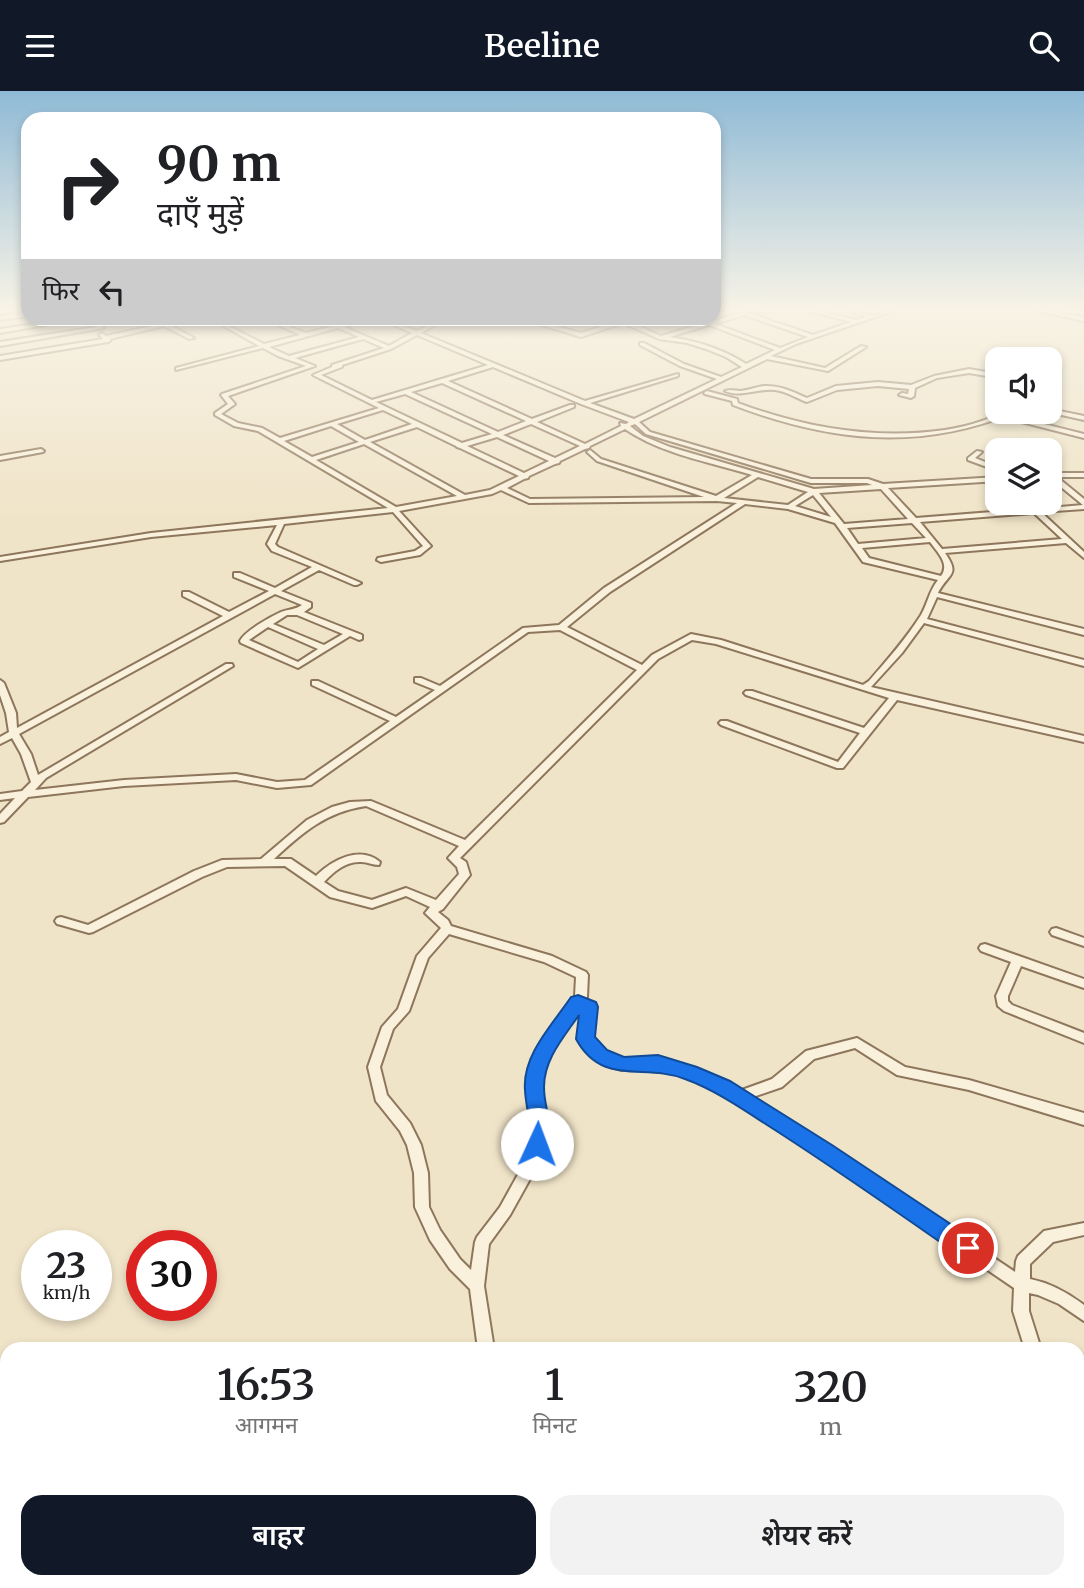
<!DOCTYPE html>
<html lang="hi">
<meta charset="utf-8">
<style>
body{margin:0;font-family:Merriweather,"Noto Sans Devanagari",serif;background:#f2f2f2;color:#202124;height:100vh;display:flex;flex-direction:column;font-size:26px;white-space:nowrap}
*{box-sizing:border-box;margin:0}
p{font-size:23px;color:#757577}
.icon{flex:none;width:38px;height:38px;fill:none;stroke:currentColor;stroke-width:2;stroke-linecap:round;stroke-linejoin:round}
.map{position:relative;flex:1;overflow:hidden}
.sheet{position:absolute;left:0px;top:1251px;width:1085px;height:247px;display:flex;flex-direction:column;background:#fff;border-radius:21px 21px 0 0;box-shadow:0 4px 10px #0003}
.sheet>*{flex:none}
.top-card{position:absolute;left:21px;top:21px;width:700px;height:214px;border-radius:21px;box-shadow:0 4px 10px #0003;background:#fff;color:#202124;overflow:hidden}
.tools{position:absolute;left:985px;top:256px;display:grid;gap:14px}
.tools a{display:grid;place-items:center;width:77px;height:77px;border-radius:14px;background:#fff;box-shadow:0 4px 10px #0003;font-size:35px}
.speed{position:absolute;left:21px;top:1139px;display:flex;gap:14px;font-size:35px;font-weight:700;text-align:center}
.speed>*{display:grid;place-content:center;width:91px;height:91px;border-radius:50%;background:#fff;box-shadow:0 4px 10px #0003;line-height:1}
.speed small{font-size:18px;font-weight:400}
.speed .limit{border:10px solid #d22;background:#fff;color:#111}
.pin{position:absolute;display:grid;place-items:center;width:60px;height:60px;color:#fff;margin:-30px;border:4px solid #fff;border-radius:50%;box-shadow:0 2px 7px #0007}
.me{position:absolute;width:77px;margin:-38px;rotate:2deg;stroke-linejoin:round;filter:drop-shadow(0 0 5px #0008)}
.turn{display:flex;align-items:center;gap:24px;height:147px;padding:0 21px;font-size:32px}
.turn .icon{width:91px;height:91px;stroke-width:2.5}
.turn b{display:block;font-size:49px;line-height:60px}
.then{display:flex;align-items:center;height:66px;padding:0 21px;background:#0003;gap:14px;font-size:26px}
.eta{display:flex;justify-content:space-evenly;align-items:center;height:119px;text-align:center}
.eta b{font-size:42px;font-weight:600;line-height:49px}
.button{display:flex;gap:14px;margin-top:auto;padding:14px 21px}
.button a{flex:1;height:80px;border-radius:21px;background:#111827;color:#fff;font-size:28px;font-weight:600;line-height:80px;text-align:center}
.button a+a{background:#f2f2f2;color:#202124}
header{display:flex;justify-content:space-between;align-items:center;height:91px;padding:0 21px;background:#111827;color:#fff;font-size:32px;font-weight:600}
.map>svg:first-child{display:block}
</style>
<header><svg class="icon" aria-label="menu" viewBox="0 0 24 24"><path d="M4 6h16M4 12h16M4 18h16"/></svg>Beeline<svg class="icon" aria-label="search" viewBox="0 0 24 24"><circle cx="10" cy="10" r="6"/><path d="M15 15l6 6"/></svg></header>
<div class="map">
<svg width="1084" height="1497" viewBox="0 0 1084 1497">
<rect width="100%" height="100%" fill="#f0e4c8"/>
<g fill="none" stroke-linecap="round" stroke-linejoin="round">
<defs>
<g id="minor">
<path d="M740,219L813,244L851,231L809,220V219H815L856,229L866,226L848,219C856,219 864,225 872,224C880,224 887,218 896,219L796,253L771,265L825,277L861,255L866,256L828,280L767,268L639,331L650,341L811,388H868L883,393L998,386V390L888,397L916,427L1029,418L1023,411H1030L1037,418L1083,414L1050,387V382H1084V386H1057L1084,408V418L1041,421L1084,461V467L1066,452L945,462C961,485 948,482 938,502L1084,538V544L937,506L927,528L1084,569V575L924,532L902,562L871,596L1084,645V651L897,609L843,677H837L721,634L719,632L721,630H727L838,671L860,642L746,604L744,602L746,600H752L864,637L889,607L716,553L692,549L658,568L460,767L466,771L470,784L443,818L438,821L448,829L451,835L552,865L586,881L588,884L587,906L585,909L593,913L595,916L592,947C609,965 615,969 640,968C647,968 655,966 662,968C689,975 716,985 739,1000L772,988L806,960L857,947L905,976L969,989L1084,1022V1034L969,999L897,984L855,957L814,968L782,996L750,1007L829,1056L1015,1181L1016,1170L1018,1165L1044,1140L1084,1132V1144L1053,1151L1030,1173V1188C1050,1192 1068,1202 1084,1214V1230L1059,1213L1038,1204L1029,1202V1220L1041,1258H1025L1013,1220L1014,1197L819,1064L718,1000L687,985L658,977L622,979L611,976L596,968L580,948L583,918L580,917L544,971L540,997L549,1037L540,1070L510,1124L489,1153L484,1195L494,1258H478L470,1198L450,1178L430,1149L415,1116L414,1082L407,1054L400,1040L376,1010L368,976L382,936L398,918L417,865L441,837L425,822L430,816L406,805L372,817L330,806L285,775L227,776L202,786L93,841L89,842L61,834L57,833L55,830L57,827L61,826L88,834L194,780L222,769L261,768L307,729L332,716L350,711L371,710L465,749L637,579L560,539L528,541L311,694L277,697L236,689L124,695L28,706L4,731L0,732V723L15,707L0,709V703L22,700L31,691L21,663L12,647L0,653V646L9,641L6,622L0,604V589L4,592L16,622L17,637L223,525L183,505V501H189L229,521L269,500L234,486V482H240L275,497L312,476L272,460L267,453L277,434L151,446L0,470V466L151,442L388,417L258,340L234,335L215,324V322L228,313L221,304L222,303L306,275L278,265L263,257L176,279V277L259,255L211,228H216L223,231L246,228V229L227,234L264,253L300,244L265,228H270L306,242L333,235L319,228C327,228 333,234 341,233C350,233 359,228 369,228V229L344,236L389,255L412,242L380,228H385L417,240L441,228H446L421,242L585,310L678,283V285L590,312L634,328L717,288L680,275L640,254V252H644L684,273L721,286L742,276L726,266L706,258L687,252L659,248L623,232L581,246L525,229V228H531L581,242L603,235L585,229V228C593,228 600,233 608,233C616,233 623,228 631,228L628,230L661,245L704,232L695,228L710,231L739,222L737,221ZM744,224L808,246L780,257L715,233ZM709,234L775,259L746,273C723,258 697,250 670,246ZM338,237L359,246L289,265L269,256ZM417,244L488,274L372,309L321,284L342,276V274L391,258ZM363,248L384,257L332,274V276L313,284L379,317L280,347L262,337L238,332L221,323L235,313L228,305L315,275L295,267ZM493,276L581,313L629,331L626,333L620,332L621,335L585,353L537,331L574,316V314H570L532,328L448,290ZM442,292L526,330L498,341L411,301ZM405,303L492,343L462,352L376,311ZM383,319L412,333L365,349L337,333ZM531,333L580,355L555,367L503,344ZM635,333L646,343L811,392H867L872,394L814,398L670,356L643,345L630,335ZM331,335L359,351L312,366L284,350ZM417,336L456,355L457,356L460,357L519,385L490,399L465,404L370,351ZM625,338C662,363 709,371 752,384L716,405L601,368L590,359L587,361L597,370L704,406L530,408L507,397L524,388L528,387L529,385L555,373L559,372L560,370L585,358L589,357L590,355ZM497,346L549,370L524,382L467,355ZM364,353L457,405L396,416L316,369ZM758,386L808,401L788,414L724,407ZM881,398L908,428L844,433L819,402ZM501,399L529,412L717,410L737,412L604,497L559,534L523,537L440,595L421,587H415V591L435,599L396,626L318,590H312V594L390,630L305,689L277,691L236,683L124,689L35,699L46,687L233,575L232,573H226L38,684L31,663L19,643L275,503L302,514C295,519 289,518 281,521C270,526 245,540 240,550L241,552L298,577L350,545L359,549L362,548V544L304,521L311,516V512L281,500L319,479L354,494H357L361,492L278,456L275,453L284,433L393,421L423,455L415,460L378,467L377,469L381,471L420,464L431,455L399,420L492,403ZM813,404L831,426L795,415ZM745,413L788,418L835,432L863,471L938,489C929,500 928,512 921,524C906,548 887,569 869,590L863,594L721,549L691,543L652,564L642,574L567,536L610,501ZM1034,422L1062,448L942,458L920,431ZM912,432L926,447L858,453L847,437ZM930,451C938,462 950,473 941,485L869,467L862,457ZM287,524H297L343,543L324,554L273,533ZM268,536L318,558L298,571L249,549ZM366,715L459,755L448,767L457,776L459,783L436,809L406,797L372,809L338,800L324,791C333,781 346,770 361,771C368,771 372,774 379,774L380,771C360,754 332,769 316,785L291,768H274C303,741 326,721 366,715ZM449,843L544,871L576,886L575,905L532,970L528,997L535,1037L526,1069L500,1116L477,1146L475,1151L471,1179L460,1168L440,1139L429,1116L428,1082L421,1054L410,1032L387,1004L380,976L393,938L409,920L428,867Z"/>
<path d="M755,219H778C773,222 760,222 755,219Z"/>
<path d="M1033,219H1042L1084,226V230Z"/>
<path d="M28,221V225L0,229V225Z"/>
<path d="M69,228H79L0,242V238Z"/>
<path d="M87,228H92L104,237L0,255V251L96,236Z"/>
<path d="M152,228H157L166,232L192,228V229L170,234L194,247L189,248L164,235L110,248L111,249L108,251L0,269V265L103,248L99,244L102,242L106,245L160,233Z"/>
<path d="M969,278L998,283V287L969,282L937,287L915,297L914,305L911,307L899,304L902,302L908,303L909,298L878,295L837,299L807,311C796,307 786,300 775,299C758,297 742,307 725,300C730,298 735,300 741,300C749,299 756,296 764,295C780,294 793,301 807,307L836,295L878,291L911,294L934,285Z"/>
<path d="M707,300L737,308L738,312C805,337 874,349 945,339C958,337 971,334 982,330C991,327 999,322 1008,320C1013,319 1019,320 1024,320L1016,326L1084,343V347L1009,328V326L1013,322C917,361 828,350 733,314L732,310L705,303L704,302Z"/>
<path d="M1050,318L1084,325V329L1048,321Z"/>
<path d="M41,358L44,360L43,361L0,369V365Z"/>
<path d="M977,360L982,361L975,367L998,376V380L968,369V367Z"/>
<path d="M1056,837L1084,847V855L1052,844L1050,841L1052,838Z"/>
<path d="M985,853L1084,888V897L1021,875L1008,905V910L1012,914L1084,942V952L1004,920L998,915L996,905L1011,871L981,860L979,857L981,854Z"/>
<path d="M1078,1318L1084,1320V1340L1078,1338Z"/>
<path d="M397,1491H415L413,1497H395Z"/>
</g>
<path id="major" d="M0,1483L7,1486V1491H15L17,1497H0Z"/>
</defs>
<use href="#minor" stroke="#8d765c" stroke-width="4"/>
<use href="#major" stroke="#5b4430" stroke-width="4"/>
<use href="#minor" fill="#faf1dc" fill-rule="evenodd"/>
<use href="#major" fill="#f3d9a0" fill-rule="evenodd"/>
</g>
<linearGradient id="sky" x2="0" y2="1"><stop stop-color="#8fbad6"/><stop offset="0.51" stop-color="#f8f3e6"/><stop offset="1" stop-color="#f8f3e6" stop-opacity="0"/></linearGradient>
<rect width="1084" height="428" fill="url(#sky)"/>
<path fill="#1a73e8" stroke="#114b97" stroke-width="2" d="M578,904L596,911L598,916L595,946L607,959L624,966L658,964L697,976L730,990L832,1054L976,1150L979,1157L976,1165L968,1168L960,1165C900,1123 840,1081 778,1041C748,1022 718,1000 685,988C644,972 602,996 576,948L579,924C564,946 544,968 544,996C544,1020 556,1036 545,1059L537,1062L530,1059L527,1053C533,1031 526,1020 525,999C522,964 553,933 571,906Z"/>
</svg>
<div class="tools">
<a><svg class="icon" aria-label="sound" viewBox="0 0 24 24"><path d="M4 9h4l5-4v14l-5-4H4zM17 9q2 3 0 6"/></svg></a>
<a><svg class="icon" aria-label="layers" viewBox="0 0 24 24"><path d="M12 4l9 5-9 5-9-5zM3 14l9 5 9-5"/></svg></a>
</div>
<div class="speed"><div>23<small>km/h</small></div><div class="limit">30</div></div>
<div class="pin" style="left:968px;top:1157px;background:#d93025"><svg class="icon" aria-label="arrive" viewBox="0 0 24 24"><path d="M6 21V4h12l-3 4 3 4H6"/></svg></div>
<svg class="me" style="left:537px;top:1053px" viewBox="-20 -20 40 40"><circle r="19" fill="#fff"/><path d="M0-13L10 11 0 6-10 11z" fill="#1a73e8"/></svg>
<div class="top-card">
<div class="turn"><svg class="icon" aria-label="right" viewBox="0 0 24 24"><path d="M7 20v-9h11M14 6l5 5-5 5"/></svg><div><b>90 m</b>दाएँ मुड़ें</div></div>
<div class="then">फिर<svg class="icon" aria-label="left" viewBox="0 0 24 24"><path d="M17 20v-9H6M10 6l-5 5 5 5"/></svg></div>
</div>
<section class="sheet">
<div class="eta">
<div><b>16:53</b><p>आगमन</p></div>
<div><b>1</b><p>मिनट</p></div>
<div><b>320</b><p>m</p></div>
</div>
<div class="button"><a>बाहर</a><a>शेयर करें</a></div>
</section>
</div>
